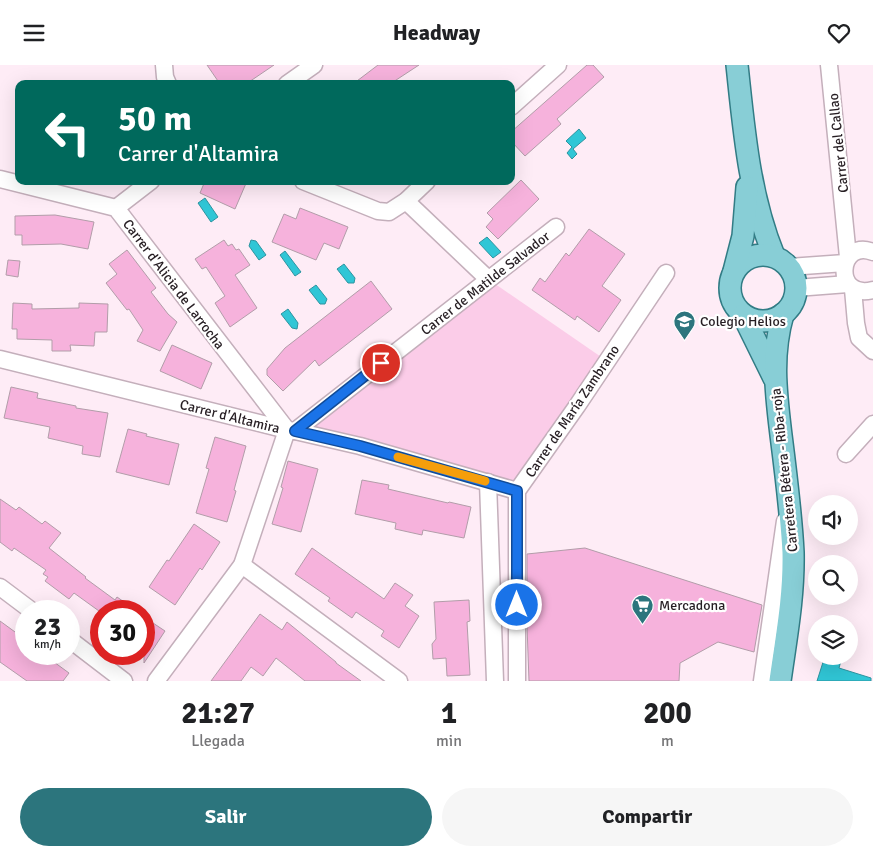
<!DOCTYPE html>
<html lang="es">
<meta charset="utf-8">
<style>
body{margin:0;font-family:Signika,sans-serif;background:#f6f6f6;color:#202124;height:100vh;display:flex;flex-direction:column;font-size:19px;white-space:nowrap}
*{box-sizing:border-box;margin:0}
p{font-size:16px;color:#757577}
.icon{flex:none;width:28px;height:28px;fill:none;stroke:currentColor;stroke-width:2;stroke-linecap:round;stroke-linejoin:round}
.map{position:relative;height:616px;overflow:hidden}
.details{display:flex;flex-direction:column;background:#fff;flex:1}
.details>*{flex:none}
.hud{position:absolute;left:15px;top:15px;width:500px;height:105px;border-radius:10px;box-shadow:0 5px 20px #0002;background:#00695c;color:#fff;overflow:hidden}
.controls{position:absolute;left:808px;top:430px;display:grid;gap:10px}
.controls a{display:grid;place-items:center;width:50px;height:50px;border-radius:50%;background:#fff;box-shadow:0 5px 20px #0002;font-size:25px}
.speed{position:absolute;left:15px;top:535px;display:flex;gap:10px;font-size:25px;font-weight:700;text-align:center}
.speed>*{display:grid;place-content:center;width:65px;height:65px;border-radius:50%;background:#fff;box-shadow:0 5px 20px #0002;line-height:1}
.speed small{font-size:12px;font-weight:400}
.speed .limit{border:8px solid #d22;background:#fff;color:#111}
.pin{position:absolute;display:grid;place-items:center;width:42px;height:42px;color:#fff;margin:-21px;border:2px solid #fff;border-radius:50%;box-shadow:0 1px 5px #0007}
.me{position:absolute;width:55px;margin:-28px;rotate:0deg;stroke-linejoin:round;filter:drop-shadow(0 0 4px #0008)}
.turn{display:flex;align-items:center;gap:18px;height:105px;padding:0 20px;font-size:22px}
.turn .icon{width:65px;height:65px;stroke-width:2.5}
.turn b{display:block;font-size:35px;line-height:42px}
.eta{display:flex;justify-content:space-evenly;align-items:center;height:85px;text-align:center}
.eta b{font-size:30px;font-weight:700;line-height:35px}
.button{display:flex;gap:10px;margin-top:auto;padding:10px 20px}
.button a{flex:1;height:58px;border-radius:30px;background:#2c757d;color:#fff;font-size:20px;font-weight:700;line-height:58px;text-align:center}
.button a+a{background:#f6f6f6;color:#202124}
header{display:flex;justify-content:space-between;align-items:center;height:65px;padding:0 20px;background:#fff;font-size:22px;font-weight:700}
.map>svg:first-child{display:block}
</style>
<header><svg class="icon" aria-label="menu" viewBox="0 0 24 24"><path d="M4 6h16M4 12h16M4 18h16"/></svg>Headway<svg class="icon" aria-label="heart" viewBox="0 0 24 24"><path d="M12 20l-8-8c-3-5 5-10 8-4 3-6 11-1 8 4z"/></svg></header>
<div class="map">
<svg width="873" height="616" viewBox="0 0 873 616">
<rect width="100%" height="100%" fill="#feecf6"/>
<path fill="#fbcce8" d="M488,214L607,296L517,426L295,366Z"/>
<g fill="#30c6d6" stroke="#2d94a0">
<path d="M579,64L586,73L573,84L577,89L572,94L567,88L572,82L566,76Z"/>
<path d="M205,133L218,152L211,157L198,138Z"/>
<path d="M487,172L501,187L493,193L479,178Z"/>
<path d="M251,175L256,176L266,190L259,195L249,181Z"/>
<path d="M285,186L301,207L295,211L280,190Z"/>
<path d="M344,199L355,213L354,218H348L337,204Z"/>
<path d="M316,220L327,234L325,239H320L309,225Z"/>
<path d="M288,244L298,258L297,264L292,263L281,249Z"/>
<path d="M825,591L842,592L839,603L871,613V616H817Z"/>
</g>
<g fill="#f6b2dc" stroke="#b29da9">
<path d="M207,0H274L246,19H220Z"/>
<path d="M378,0H419L390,19H353Z"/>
<path d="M587,0H593L604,12L557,54L561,59L525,91L511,76V67Z"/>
<path d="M521,115L539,134L498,174L486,162L493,154L487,148Z"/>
<path d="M205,116H247L235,144L200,128Z"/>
<path d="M300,143L348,162L339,184L324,178L316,195L272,177L284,149L296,154Z"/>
<path d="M55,150L94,157L88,184L61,179L22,180V170H15V151Z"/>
<path d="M589,164L625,189L602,221L621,235L599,267L577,251L575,255L532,225L540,213L545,217L566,188L569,191Z"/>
<path d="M224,175L228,181L232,179L236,185L239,184L250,200L235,210L257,243L230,262L215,238L225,231L206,202L202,204L195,194Z"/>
<path d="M127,185L156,223L151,227L168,249L177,257L160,286L137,276L143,265L129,244L127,245L106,218L117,209L109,199Z"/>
<path d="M8,195L20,196L18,212L6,210Z"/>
<path d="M371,216L392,244L319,301L315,295L283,326L267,310V304L285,283Z"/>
<path d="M13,238L32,239V244L79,243V238L108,239L107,267H95L94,281L70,280L71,286H52V275L17,274V264H12Z"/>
<path d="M172,280L212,298L201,324L160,306Z"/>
<path d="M11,322L38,328L37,333L76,341V343L108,348L100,392L82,389L83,381L48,373L50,362L4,353Z"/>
<path d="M128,364L147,369L146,371L179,379L169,420L116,407Z"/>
<path d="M215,372L246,381L234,425L236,426L227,457L196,448L209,404L206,403Z"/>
<path d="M288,396L318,404L301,467L272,459L283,423L281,422Z"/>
<path d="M362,415L389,420L388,424L448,438L449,437L471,442L464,473L423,465L422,470L395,464L396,458L355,449Z"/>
<path d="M0,434L16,445L19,442L42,459L45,456L61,468L49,483L86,512L85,513L115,535L117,532L137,546H99L74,528L69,534L45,516L48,512L43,509L46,505L14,483L12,486L0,477Z"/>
<path d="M194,459L220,477L202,505L200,503L175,540L149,522L167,495L169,496Z"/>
<path d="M312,483L384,534L395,518L413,530L405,541L419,551L399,583L381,571L384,566L356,547L352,553L328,536L330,533L295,509Z"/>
<path d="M585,483L762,540L754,587L718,577L680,598L679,616H529L527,561V489Z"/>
<path d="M469,535L470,556L467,557L470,610L447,611L446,593L433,594L432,579L436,574L434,537Z"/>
<path d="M260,549L282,565L287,557L336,597V598L361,616H305L276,593L263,611L251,602L241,616H211Z"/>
<path d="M144,552L165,566L144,598Z"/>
<path d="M0,556L26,575V589H43L69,608L63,616H27L0,597Z"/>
</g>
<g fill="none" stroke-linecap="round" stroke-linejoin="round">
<defs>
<g id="minor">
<path d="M164,0L165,12L168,19"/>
<path d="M829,0L848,192"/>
<path d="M287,19L314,0"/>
<path d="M511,42L558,0"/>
<path d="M0,114L116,143L287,365"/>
<path d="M303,116L378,146L389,147L406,136L427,116"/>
<path d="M406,136L488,214"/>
<path d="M116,143L151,116"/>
<path d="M873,187C838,173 832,235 873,225"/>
<path d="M789,202L845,198"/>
<path d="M796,223L848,219"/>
<path d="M853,224L856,258L859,273L873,286"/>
<path d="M0,294L287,365L295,366L360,381L517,426"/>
<path d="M295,366L556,162"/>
<path d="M846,389L873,359"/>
<path d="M488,417L495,616"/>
<path d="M242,500L399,616"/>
<path d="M0,522L32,546"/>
<path d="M69,574L124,616"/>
<path d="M156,616L242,500L287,365"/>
<path d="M517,616V426L577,341L666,208"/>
<path d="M762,616L785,456"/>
</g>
<g id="major">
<path d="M737,0C744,65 749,130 774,191"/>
<circle cx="763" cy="223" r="33"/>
<path d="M734,206L743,171L747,122"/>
<path d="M743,250L774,313"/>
<path d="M780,616C786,573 794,531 793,487C791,448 786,409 781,370C776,328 771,291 783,249"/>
</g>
</defs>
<use href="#minor" stroke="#c4afbb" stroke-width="19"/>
<use href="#major" stroke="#327c85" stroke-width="24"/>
<use href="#minor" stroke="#fff" stroke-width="16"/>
<use href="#major" stroke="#88ced6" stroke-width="21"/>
</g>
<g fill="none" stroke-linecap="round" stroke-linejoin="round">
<defs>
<path id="route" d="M381,298L295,366L360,381L517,426V540"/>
</defs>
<use href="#route" stroke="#114b97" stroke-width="12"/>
<use href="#route" stroke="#1a73e8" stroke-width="9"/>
<path stroke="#f59e0b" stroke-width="9" d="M398,392L485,416"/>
</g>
<defs>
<symbol id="school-pin" viewBox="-11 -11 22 30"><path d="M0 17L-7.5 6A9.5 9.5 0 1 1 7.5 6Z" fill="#2c757d" stroke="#fff"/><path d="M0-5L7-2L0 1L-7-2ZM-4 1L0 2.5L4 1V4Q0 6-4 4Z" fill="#fff"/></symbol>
<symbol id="supermarket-pin" viewBox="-11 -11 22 30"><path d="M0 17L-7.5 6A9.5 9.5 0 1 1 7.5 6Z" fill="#2c757d" stroke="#fff"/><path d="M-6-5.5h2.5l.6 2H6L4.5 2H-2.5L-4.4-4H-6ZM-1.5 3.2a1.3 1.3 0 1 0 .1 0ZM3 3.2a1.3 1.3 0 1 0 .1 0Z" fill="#fff"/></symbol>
</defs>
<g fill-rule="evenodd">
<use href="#school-pin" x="672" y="244" width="25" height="34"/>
<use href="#supermarket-pin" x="630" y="528" width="25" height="34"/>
</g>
<g text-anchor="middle" stroke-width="4.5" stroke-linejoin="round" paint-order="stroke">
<g font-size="14" fill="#261e23" stroke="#fff">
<text transform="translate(838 78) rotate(-96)" y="5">Carrer del Callao</text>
<text transform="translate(485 218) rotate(-38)" y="5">Carrer de Matilde Salvador</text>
<text transform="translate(174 219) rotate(53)" y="5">Carrer d'Alicia de Larrocha</text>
<text transform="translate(572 346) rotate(-56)" y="5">Carrer de María Zambrano</text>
<text transform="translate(230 351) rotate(14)" y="5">Carrer d'Altamira</text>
<text transform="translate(784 405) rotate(-96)" y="5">Carretera Bétera - Riba-roja</text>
</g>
<g font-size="14" fill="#261e23" stroke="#fff" text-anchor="start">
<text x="700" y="261">Colegio Helios</text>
<text x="659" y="545">Mercadona</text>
</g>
</g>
</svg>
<div class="controls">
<a><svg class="icon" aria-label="sound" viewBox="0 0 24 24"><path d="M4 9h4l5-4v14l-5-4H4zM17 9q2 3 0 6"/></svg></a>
<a><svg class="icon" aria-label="search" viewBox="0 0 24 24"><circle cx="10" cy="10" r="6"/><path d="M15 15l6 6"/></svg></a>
<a><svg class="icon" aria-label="layers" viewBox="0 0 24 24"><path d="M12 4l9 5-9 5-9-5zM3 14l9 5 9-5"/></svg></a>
</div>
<div class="speed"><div>23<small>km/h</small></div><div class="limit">30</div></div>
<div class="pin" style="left:381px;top:298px;background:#d93025"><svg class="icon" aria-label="arrive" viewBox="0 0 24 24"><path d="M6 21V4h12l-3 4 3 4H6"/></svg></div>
<svg class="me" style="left:517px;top:540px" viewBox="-20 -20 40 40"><circle r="17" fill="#1a73e8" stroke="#fff" stroke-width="3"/><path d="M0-11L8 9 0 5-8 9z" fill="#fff"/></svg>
<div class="hud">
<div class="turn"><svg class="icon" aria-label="left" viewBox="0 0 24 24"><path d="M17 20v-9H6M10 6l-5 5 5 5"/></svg><div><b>50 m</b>Carrer d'Altamira</div></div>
</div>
</div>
<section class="details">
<div class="eta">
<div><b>21:27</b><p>Llegada</p></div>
<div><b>1</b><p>min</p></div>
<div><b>200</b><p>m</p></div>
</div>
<div class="button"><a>Salir</a><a>Compartir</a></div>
</section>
